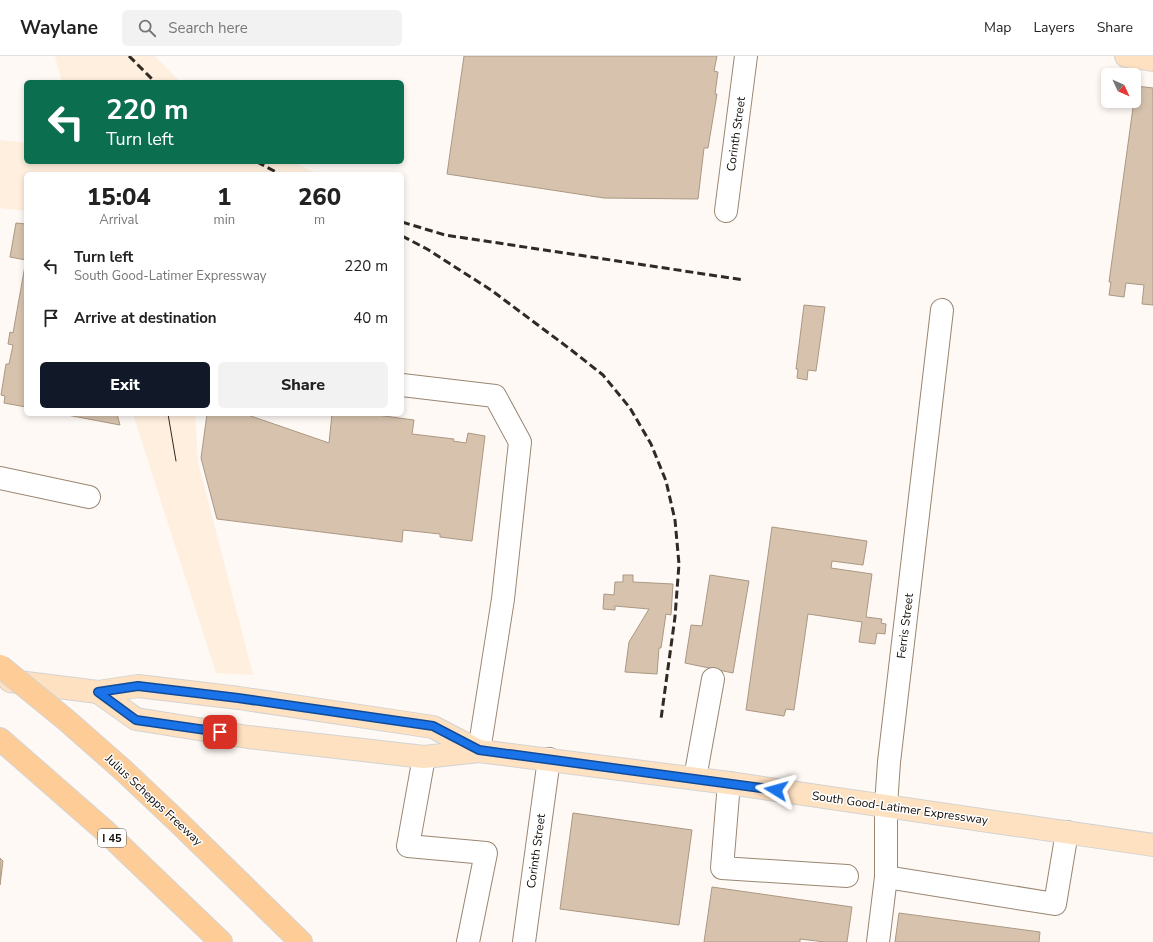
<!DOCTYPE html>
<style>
body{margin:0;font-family:"Nunito Sans",sans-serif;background:#f2f2f2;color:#222;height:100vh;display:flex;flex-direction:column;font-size:15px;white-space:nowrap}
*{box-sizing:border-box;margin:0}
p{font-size:13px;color:#767676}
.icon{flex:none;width:22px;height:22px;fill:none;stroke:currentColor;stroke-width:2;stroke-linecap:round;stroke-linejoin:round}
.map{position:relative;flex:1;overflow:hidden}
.details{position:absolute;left:24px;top:116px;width:380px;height:244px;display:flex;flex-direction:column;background:#fff;border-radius:6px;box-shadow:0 2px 6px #0003}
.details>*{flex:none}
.guide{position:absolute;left:24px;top:24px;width:380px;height:84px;border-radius:6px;box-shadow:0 2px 6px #0003;background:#0b6e4f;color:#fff;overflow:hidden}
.needle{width:26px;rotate:134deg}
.controls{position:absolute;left:1101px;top:12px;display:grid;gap:8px}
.controls a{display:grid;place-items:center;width:40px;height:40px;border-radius:6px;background:#fff;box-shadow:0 2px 6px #0003;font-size:20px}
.pin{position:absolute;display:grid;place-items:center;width:34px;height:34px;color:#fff;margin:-17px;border-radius:8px;box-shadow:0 2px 6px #0006}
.me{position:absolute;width:44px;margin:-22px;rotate:278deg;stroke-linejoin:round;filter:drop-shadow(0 0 3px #0008)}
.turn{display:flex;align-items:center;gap:14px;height:84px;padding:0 16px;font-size:18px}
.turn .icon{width:52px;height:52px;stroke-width:2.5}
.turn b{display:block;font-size:28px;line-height:34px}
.eta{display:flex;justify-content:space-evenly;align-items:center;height:68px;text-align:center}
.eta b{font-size:24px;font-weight:800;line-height:28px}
.primary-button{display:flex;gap:8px;margin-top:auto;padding:8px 16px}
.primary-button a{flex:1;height:46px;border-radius:6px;background:#111827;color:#fff;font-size:16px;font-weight:800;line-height:46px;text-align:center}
.primary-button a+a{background:#f2f2f2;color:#222}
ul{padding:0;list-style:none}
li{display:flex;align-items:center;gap:12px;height:52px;padding:0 16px}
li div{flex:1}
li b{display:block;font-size:15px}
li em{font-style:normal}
header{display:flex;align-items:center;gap:24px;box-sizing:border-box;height:56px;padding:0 20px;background:#fff;border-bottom:1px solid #e0e0e0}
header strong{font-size:19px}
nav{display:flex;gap:22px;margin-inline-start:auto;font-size:14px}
.search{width:280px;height:36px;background:#f2f2f2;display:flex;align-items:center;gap:10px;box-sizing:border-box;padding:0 14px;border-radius:6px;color:#767676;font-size:15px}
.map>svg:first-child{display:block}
</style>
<header>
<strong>Waylane</strong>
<div class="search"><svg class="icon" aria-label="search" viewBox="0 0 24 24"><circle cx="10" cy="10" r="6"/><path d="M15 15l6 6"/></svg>Search here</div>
<nav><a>Map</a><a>Layers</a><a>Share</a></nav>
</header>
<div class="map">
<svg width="1153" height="886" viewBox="0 0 1153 886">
<rect width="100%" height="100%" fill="#fef9f5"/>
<g fill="#ffefde">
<path d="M55,0H155L180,26H62Z"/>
<path d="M0,84L26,87V106H293L318,118H26V155L0,152Z"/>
<path d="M133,358H195L198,406L253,619L216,617Z"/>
</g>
<g fill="#d6c2ad" stroke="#ab9883">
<path d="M464,0H717L714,15L718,16L715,38H717L708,92H704L698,143L604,142L447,118Z"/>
<path d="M1136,30L1153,32V249L1142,248L1144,229L1126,227L1124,241L1109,239L1111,226H1109Z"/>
<path d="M16,167L26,168V351L4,347L5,340L1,339L6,308H9L13,289L8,288L10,276L13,277L26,204L10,201Z"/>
<path d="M804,249L825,251L816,315L808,314L807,324L797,322L798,313H796Z"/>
<path d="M62,358H117L120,369Z"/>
<path d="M207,358H245L329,387L332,358H369L414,364L412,378L454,383L453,385L466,387L468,377L485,380L472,485L440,481V478L403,474L402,486L217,463L201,402Z"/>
<path d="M772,471L867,485L863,509L832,505L831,512L872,518L866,561L882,563L881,567L886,568L885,578L877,577L875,588L859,586L862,566L808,558L794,654L786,653L784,660L746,654Z"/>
<path d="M623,519H633V526L673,528L671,559L666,558L661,592H659L657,618L625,616L629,586L649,553L615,550V554L603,553L604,538L614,539L615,526H623Z"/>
<path d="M710,519L749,525L733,617L685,607L691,569L702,570Z"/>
<path d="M573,757L692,774L679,869L560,853Z"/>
<path d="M0,802L3,805L0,829Z"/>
<path d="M712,831L852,851L847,886H825L800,883V886H704Z"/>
<path d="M899,857L1040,876L1039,886H895Z"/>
</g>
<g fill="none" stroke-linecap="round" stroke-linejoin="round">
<defs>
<g id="minor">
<path d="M726,155L746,0"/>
<path d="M402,329L495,340L520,386L503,543L479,695"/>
<path d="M0,422L89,441"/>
<path d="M424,701L408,790L486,797L468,886"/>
<path d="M695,722L713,623"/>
<path d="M729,727L722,812L847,820"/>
<path d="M886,821L1055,848L1067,776"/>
<path d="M524,886L549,703"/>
<path d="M878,886L886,821V749L889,706L942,254"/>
</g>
<g id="major">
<path d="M1126,0L1153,4"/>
<path d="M10,625L98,636L138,630L239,642L433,671L479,695"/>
<path d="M98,636L136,663L248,681L424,701L479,695L729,727L1153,789"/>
</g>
<g id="highway">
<path d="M0,683L104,774L221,886"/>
<path d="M123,714L178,766L301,886"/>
</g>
</defs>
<use href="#minor" stroke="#998672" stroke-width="24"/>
<use href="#major" stroke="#d4d3d2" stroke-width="24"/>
<use href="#highway" stroke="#d4d3d2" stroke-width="24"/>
<use href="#minor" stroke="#fff" stroke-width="22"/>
<use href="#major" stroke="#fee1c1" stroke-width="22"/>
<use href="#highway" stroke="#fecd97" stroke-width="22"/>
<path stroke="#302924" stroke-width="1" d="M168,358L176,405"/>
<g stroke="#302924" stroke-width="3" stroke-dasharray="8 4" stroke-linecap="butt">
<path d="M129,0L155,26"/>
<path d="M257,106L280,118"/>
<path d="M402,166L445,179L744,224"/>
<path d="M402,180L427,193L491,234L570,293L603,319L630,352L651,388L666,425L675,464L679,508L675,561L661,663"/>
</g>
<defs>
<path id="highway-bridge" d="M0,610L65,663L123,714"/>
</defs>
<use href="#highway-bridge" stroke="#d4d3d2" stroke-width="24" stroke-linecap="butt"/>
<use href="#highway-bridge" stroke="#fecd97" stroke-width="22"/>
</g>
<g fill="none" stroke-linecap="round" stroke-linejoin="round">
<defs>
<path id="route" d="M220,676L136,664L98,636L138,630L238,642L433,670L479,694L776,734"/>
</defs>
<use href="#route" stroke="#114b97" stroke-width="10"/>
<use href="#route" stroke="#1a73e8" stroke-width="7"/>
</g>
<g text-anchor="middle" stroke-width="3" stroke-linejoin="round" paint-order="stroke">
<rect fill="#fff" stroke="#595450" stroke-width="1" x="98" y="773" width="28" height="18" rx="3"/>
<g font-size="11" font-weight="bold" fill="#120b05">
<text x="112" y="786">I 45</text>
</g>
<g font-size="12" fill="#120b05" stroke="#fff">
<text transform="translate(736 78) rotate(-82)" y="4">Corinth Street</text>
<text transform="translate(905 570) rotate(-83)" y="4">Ferris Street</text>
<text transform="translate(154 744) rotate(43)" y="4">Julius Schepps Freeway</text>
<text transform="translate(900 752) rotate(8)" y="4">South Good-Latimer Expressway</text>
<text transform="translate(536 795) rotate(-82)" y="4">Corinth Street</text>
</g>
</g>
</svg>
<div class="controls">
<a><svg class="needle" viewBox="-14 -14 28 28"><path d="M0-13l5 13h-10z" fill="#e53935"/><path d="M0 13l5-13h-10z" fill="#767676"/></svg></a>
</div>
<div class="pin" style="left:220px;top:676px;background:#d93025"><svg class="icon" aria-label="arrive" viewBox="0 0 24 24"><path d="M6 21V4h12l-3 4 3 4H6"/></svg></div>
<svg class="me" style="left:776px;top:734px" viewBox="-20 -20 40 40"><path d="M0-17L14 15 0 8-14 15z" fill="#1a73e8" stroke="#fff" stroke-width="4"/></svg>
<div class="guide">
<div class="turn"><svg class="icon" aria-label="left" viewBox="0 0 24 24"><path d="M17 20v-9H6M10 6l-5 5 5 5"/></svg><div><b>220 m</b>Turn left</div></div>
</div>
<section class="details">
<div class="eta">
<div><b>15:04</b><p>Arrival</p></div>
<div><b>1</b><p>min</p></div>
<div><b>260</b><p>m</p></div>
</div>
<ul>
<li><svg class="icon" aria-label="left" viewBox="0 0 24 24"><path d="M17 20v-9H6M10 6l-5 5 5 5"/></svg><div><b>Turn left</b><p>South Good-Latimer Expressway</p></div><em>220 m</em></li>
<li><svg class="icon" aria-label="arrive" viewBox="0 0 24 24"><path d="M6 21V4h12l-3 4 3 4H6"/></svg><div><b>Arrive at destination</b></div><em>40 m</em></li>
</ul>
<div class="primary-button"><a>Exit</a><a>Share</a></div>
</section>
</div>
